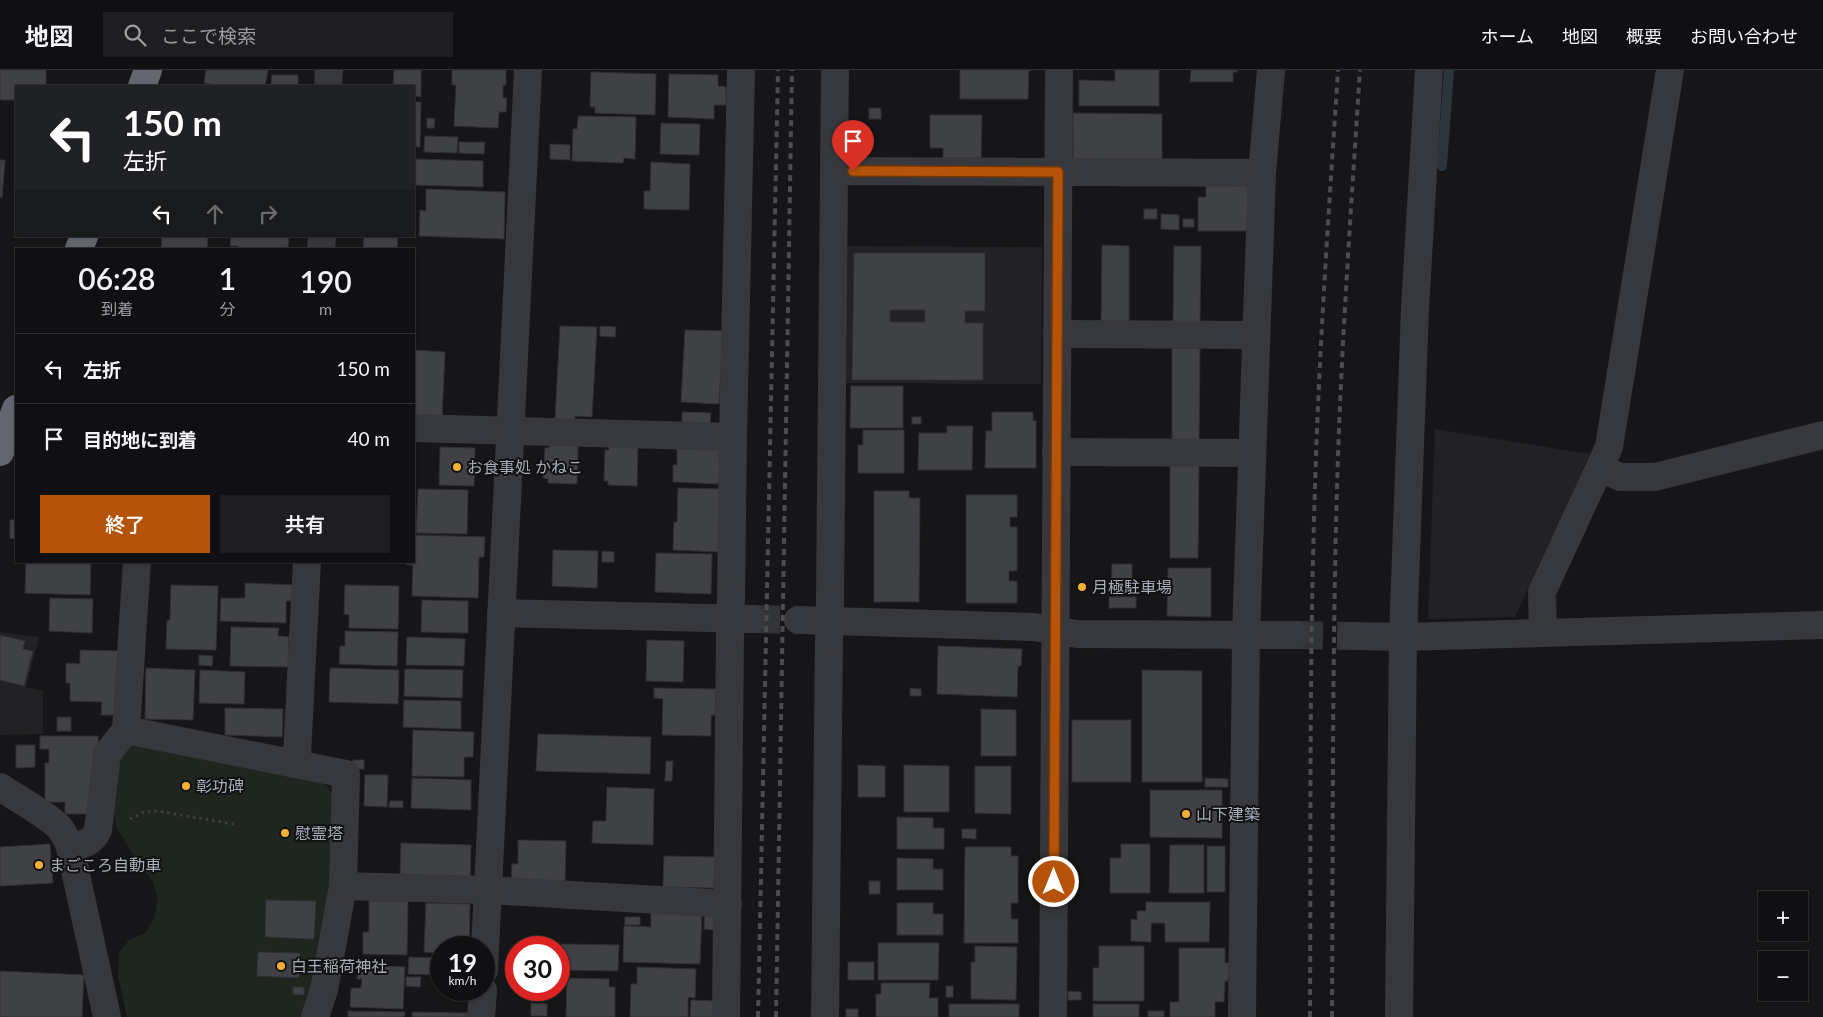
<!DOCTYPE html>
<html lang="ja">
<meta charset="utf-8">
<style>
body{margin:0;font-family:Lato,"Noto Sans JP",sans-serif;background:#1e1e20;color:#f1f3f6;height:100vh;display:flex;flex-direction:column;font-size:19px;white-space:nowrap}
*{box-sizing:border-box;margin:0}
p{font-size:16px;color:#9c9d9f}
.icon{flex:none;width:28px;height:28px;fill:none;stroke:currentColor;stroke-width:2;stroke-linecap:round;stroke-linejoin:round}
.map{position:relative;flex:1;overflow:hidden}
.sheet{position:absolute;left:15px;top:178px;width:400px;height:315px;display:flex;flex-direction:column;background:#101012;border-radius:0px;box-shadow:0 1px 4px #0004,0 0 0 1px #303032}
.sheet>*{flex:none}
.top-card{position:absolute;left:15px;top:15px;width:400px;height:152px;border-radius:0px;box-shadow:0 1px 4px #0004,0 0 0 1px #303032;background:#202124;color:#fff;overflow:hidden}
.tools{position:absolute;left:1758px;top:821px;display:grid;gap:10px}
.tools a{display:grid;place-items:center;width:50px;height:50px;border-radius:0px;background:#101012;box-shadow:0 1px 4px #0004,0 0 0 1px #303032;font-size:25px}
.speed{position:absolute;left:430px;top:866px;display:flex;gap:10px;font-size:25px;font-weight:700;text-align:center}
.speed>*{display:grid;place-content:center;width:65px;height:65px;border-radius:50%;background:#101012;box-shadow:0 1px 4px #0004,0 0 0 1px #303032;line-height:1}
.speed small{font-size:12px;font-weight:400}
.speed .limit{border:8px solid #d22;background:#fff;color:#111}
.pin{position:absolute;display:grid;place-items:center;width:42px;height:42px;color:#fff;margin:-51px -21px;border-radius:50% 50% 50% 0;rotate:-45deg;box-shadow:0 0 5px #0007}
.pin .icon{rotate:45deg}
.me{position:absolute;width:55px;margin:-28px;rotate:0deg;stroke-linejoin:round;filter:drop-shadow(0 0 4px #0008)}
.turn{display:flex;align-items:center;gap:18px;height:105px;padding:0 25px;font-size:22px}
.turn .icon{width:65px;height:65px;stroke-width:2.5}
.turn b{display:block;font-size:35px;line-height:42px}
.lanes{display:flex;align-items:center;height:48px;padding:0 25px;background:#0003;justify-content:center;gap:25px;direction:ltr}
.lanes .off{opacity:.35}
.eta{display:flex;justify-content:space-evenly;align-items:center;height:85px;text-align:center}
.eta b{font-size:30px;font-weight:600;line-height:35px}
.button{display:flex;gap:10px;margin-top:auto;padding:10px 25px}
.button a{flex:1;height:58px;border-radius:0px;background:#b45309;color:#fff;font-size:20px;font-weight:600;line-height:58px;text-align:center}
.button a+a{background:#1e1e20;color:#f1f3f6}
ul{padding:0;list-style:none}
li{display:flex;align-items:center;gap:15px;height:70px;padding:0 25px;border-top:1px solid #303032}
li div{flex:1}
li b{display:block;font-size:19px}
li em{font-style:normal}
header{display:flex;align-items:center;gap:30px;box-sizing:border-box;height:70px;padding:0 25px;background:#101012;border-bottom:1px solid #303032}
header strong{font-size:24px}
nav{display:flex;gap:28px;margin-inline-start:auto;font-size:18px}
.search{width:350px;height:45px;background:#1e1e20;display:flex;align-items:center;gap:12px;box-sizing:border-box;padding:0 18px;border-radius:0px;color:#9c9d9f;font-size:19px}
.map>svg:first-child{display:block}
</style>
<header>
<strong>地図</strong>
<div class="search"><svg class="icon" aria-label="search" viewBox="0 0 24 24"><circle cx="10" cy="10" r="6"/><path d="M15 15l6 6"/></svg>ここで検索</div>
<nav><a>ホーム</a><a>地図</a><a>概要</a><a>お問い合わせ</a></nav>
</header>
<div class="map">
<svg width="1823" height="947" viewBox="0 0 1823 947">
<rect width="100%" height="100%" fill="#161618"/>
<g fill="#222225">
<path d="M841,176L1042,177L1041,314L839,313Z"/>
<path d="M1435,359L1590,384L1515,547L1428,549Z"/>
<path d="M0,562L39,567L26,617L43,621V664L0,665Z"/>
</g>
<path fill="#1e261f" d="M140,673L324,713L333,724V815L305,947H127L118,905L119,883L129,870L145,863L155,847L158,828L153,812L136,790L116,756L111,729L116,688L126,677Z"/>
<g fill="none" stroke-linecap="round" stroke-linejoin="round">
<path stroke="#2c353c" stroke-width="10" d="M1442,96L1449,0"/>
</g>
<g fill="#404145" stroke="#303034" fill-rule="evenodd">
<path d="M0,0H46V16H16V30H0Z"/>
<path d="M206,0H268L265,16H221L204,13Z"/>
<path d="M394,0H421V27L414,26V16H393Z"/>
<path d="M452,0H506V15H503V28H507L506,42H499L498,58L454,56L456,15H452Z"/>
<path d="M960,0H1033H1029L1028,29H960Z"/>
<path d="M1115,0H1159V36H1079V10L1115,11Z"/>
<path d="M1191,0H1237V2H1233V12H1190Z"/>
<path d="M591,2L656,4L655,45L595,43V37H590Z"/>
<path d="M669,4L718,5V16L726,17V35H714V49L668,47Z"/>
<path d="M272,5H298V16H271Z"/>
<path d="M414,32H421L420,77H414Z"/>
<rect x="869" y="38" width="12" height="11"/>
<path d="M1073,43L1162,44V89H1073Z"/>
<path d="M930,45H982L981,88H943V78H930Z"/>
<path d="M578,46L636,47L635,89L624,88L623,93L572,91L573,59H577Z"/>
<path d="M427,48L435,49L434,58H427Z"/>
<path d="M661,53L700,54L699,85L660,84Z"/>
<path d="M425,66L458,67L457,83L424,82Z"/>
<path d="M459,72H485L484,84L459,83Z"/>
<path d="M550,74L570,75V90L550,89Z"/>
<path d="M414,89L483,91V117L414,115Z"/>
<path d="M0,90H5L2,128L0,127Z"/>
<path d="M651,92L690,94L689,140L644,139V121H650Z"/>
<path d="M1206,114H1248V161H1198V127H1206Z"/>
<path d="M426,119L505,122L504,169L419,166L420,140L426,141Z"/>
<rect x="1144" y="139" width="13" height="10"/>
<path d="M1161,144L1179,145V160L1161,159Z"/>
<rect x="1183" y="149" width="11" height="8"/>
<path d="M162,166H208L207,179H161Z"/>
<path d="M231,166H289L288,179H238V176H230Z"/>
<path d="M364,166H398L397,179H363Z"/>
<path d="M1102,175L1129,176V254H1101Z"/>
<path d="M1174,176H1201L1200,255L1173,254Z"/>
<path d="M854,183H985V241H965V253H983V310H852ZM890,240H925V252H890Z"/>
<path d="M560,256L597,257L592,347L575,346V351L555,350Z"/>
<path d="M600,256L616,257L615,267L600,266Z"/>
<path d="M685,260L723,261L719,334L681,332Z"/>
<path d="M1172,278H1200L1199,372H1172Z"/>
<path d="M414,280L445,282L442,350L414,349Z"/>
<path d="M851,316H903V358H850Z"/>
<path d="M682,342L711,343L710,354L682,353Z"/>
<path d="M992,342H1033V351H1036V398H985L986,361H992Z"/>
<rect x="912" y="347" width="9" height="7"/>
<path d="M947,356H973L972,400H918L919,363H947Z"/>
<path d="M863,360H904V403H858V375H863Z"/>
<path d="M549,373L578,374L577,414L548,413V409L543,408L545,378H549Z"/>
<path d="M609,376H638L637,416L608,415V411H604L605,380H609Z"/>
<path d="M677,376L721,377L720,414L673,412V395H677Z"/>
<path d="M440,377L475,378L474,416L439,415Z"/>
<path d="M1170,394H1199L1198,488H1170Z"/>
<path d="M678,418L720,419L719,482L673,480L674,452H677Z"/>
<path d="M418,419L468,420L467,464L416,463Z"/>
<path d="M874,421H909V428H920L919,532H874Z"/>
<path d="M966,425H1017V447H1010V457H1017V501H1009V511H1017V533H966Z"/>
<path d="M10,450H16V469L10,468Z"/>
<path d="M414,465L485,467L484,487H479L478,528L412,526L413,495H407V491H414Z"/>
<path d="M553,480L598,481L597,518L552,516Z"/>
<path d="M602,481L614,482V492H602Z"/>
<path d="M656,483L712,484L711,524L655,522Z"/>
<path d="M26,491H91L90,525L25,523Z"/>
<path d="M1112,494H1132V524H1111Z"/>
<path d="M1168,498H1211V547L1167,546Z"/>
<path d="M245,513L294,515L293,531H286V553L220,551L221,528H245Z"/>
<path d="M171,515L218,516L216,580L166,579L167,550H170Z"/>
<path d="M345,515L399,516L398,559L349,558V545L344,544Z"/>
<rect x="1109" y="527" width="27" height="11"/>
<path d="M50,528L93,529L92,563L49,561Z"/>
<path d="M422,530L468,531V563L421,562Z"/>
<path d="M231,557L279,558L278,566L289,567L288,597L230,596Z"/>
<path d="M345,561L398,562L397,596L339,594L340,576H345Z"/>
<path d="M0,565L25,571L23,579L33,581L24,616L0,610Z"/>
<path d="M407,567L465,569L464,596L406,595Z"/>
<path d="M647,570L684,571L683,612L646,611Z"/>
<path d="M938,576L1022,579L1021,596H1018L1017,627L937,624Z"/>
<path d="M80,580L119,581L117,645H101L102,632L70,631V613H66V593L80,594Z"/>
<path d="M199,585L213,586L212,596L199,595Z"/>
<path d="M146,598L195,600L193,650L145,649Z"/>
<path d="M330,598L399,600L398,634L329,632Z"/>
<path d="M405,599L463,600L462,628L404,626Z"/>
<path d="M200,600L245,602L244,634L199,633Z"/>
<path d="M1142,600L1202,601V712H1142Z"/>
<path d="M654,618L716,619L715,645H711V666L662,665L663,629L654,628Z"/>
<path d="M910,618L921,619V626H910Z"/>
<path d="M404,630L461,631V659L403,657Z"/>
<path d="M225,638L283,639L282,667L225,665Z"/>
<path d="M981,639L1016,640V686H981Z"/>
<rect x="57" y="647" width="14" height="14"/>
<rect x="1072" y="650" width="59" height="62"/>
<path d="M413,660L474,662L473,687H464V707L412,706Z"/>
<path d="M538,664L651,667L650,704L536,701Z"/>
<path d="M40,666H98V686H93V717L88,744H65V732H45V693H49V679H40Z"/>
<path d="M16,675H35V697L16,698Z"/>
<rect x="353" y="690" width="11" height="9"/>
<path d="M666,691H673L672,711H665Z"/>
<path d="M858,695L885,696V727H858Z"/>
<path d="M904,695L949,696V742H904Z"/>
<path d="M975,696H1011V744L975,743Z"/>
<path d="M365,705H388L387,737L364,736Z"/>
<path d="M412,708L471,710V740L411,738Z"/>
<path d="M1205,708L1228,709V717H1205Z"/>
<path d="M607,717L654,719L653,775L592,773L593,751H606Z"/>
<path d="M1150,720H1222V768L1150,767Z"/>
<path d="M390,731H403V738L389,737Z"/>
<path d="M897,747L933,748V758H944V779H897Z"/>
<path d="M962,759H976V769L962,768Z"/>
<path d="M518,770L566,771L565,811L511,815L512,794H518Z"/>
<path d="M401,773L471,775L470,812L400,809Z"/>
<path d="M50,774L53,813L0,816V777Z"/>
<path d="M1121,774H1150V823H1110V788H1121Z"/>
<path d="M1170,775H1204V823H1169Z"/>
<rect x="1207" y="776" width="18" height="46"/>
<path d="M965,777H1011V786H1018V833H1011V849H1018V873H964Z"/>
<path d="M664,786L715,787L714,818L663,817Z"/>
<path d="M897,788L933,789V799H943V820H897Z"/>
<rect x="869" y="811" width="11" height="13"/>
<path d="M266,830L316,831L314,869L265,867Z"/>
<path d="M369,831H408L407,885L363,884V862H369Z"/>
<path d="M1146,832H1210L1209,872H1165V853H1151V872L1131,871V849L1137,850V841H1146Z"/>
<path d="M426,833L470,834L469,878H441V883L424,882Z"/>
<path d="M897,833H933V844H943V865H897Z"/>
<path d="M651,838L702,839L700,894L623,892L624,856L651,857Z"/>
<path d="M705,842L717,846L716,860L704,859Z"/>
<rect x="625" y="847" width="15" height="8"/>
<path d="M878,873H939L938,910H878Z"/>
<path d="M562,874L619,875L618,901L561,900Z"/>
<path d="M975,876L1017,877L1016,930L971,929V892H975Z"/>
<path d="M1099,876H1144V931H1093V898H1099Z"/>
<path d="M1179,878H1225V893H1229L1228,911H1225L1224,932H1215V947H1170V932H1179Z"/>
<path d="M258,882L300,883V889H305L304,903H299V908L257,906Z"/>
<path d="M409,887L437,888V905L408,904Z"/>
<rect x="848" y="892" width="26" height="18"/>
<path d="M358,895L405,897L403,939L350,937L351,918H361L362,909H357Z"/>
<path d="M637,897L696,899L695,928L688,927V947H630L631,914H637Z"/>
<path d="M0,901L84,905L82,947H0Z"/>
<path d="M406,907H421L420,917L406,916Z"/>
<path d="M567,908L609,909V917H615V947H566Z"/>
<path d="M881,913H930L929,928H938V947H876V924H881Z"/>
<rect x="946" y="916" width="7" height="11"/>
<path d="M293,917H304V925L293,924Z"/>
<path d="M1068,921L1081,922V930H1068Z"/>
<path d="M691,930L714,931V947H690Z"/>
<path d="M531,933L547,934V946H531Z"/>
<rect x="949" y="934" width="70" height="13"/>
<rect x="1093" y="934" width="46" height="13"/>
<rect x="846" y="939" width="12" height="8"/>
<path d="M348,941L405,942L404,947H348Z"/>
<rect x="1148" y="941" width="16" height="6"/>
<path d="M412,942L467,943V947H412Z"/>
</g>
<g fill="none" stroke-linecap="round" stroke-linejoin="round">
<g stroke="#333438" stroke-width="28" stroke-dasharray="28 14" stroke-linecap="butt">
<path d="M752,549L798,550"/>
<path d="M1295,565L1351,566"/>
</g>
<path stroke="#3d3f44" stroke-width="3" stroke-dasharray="2.5 4" stroke-linecap="butt" d="M130,749L144,742L157,741L234,754"/>
<g stroke="#37383d" stroke-width="28">
<path d="M328,16L329,0"/>
<path d="M834,101L1262,103"/>
<path d="M321,179L322,166"/>
<path d="M1057,264L1256,265"/>
<path d="M414,358L733,367"/>
<path d="M1056,382L1252,383"/>
<path d="M1600,398L1620,407H1655L1823,365"/>
<path d="M731,526L733,367L741,0"/>
<path d="M830,529L835,0"/>
<path d="M501,543L752,549"/>
<path d="M798,550L1034,557L1077,564L1295,565"/>
<path d="M1543,563L1542,522L1609,377L1670,0"/>
<path d="M1351,566L1403,567L1823,555"/>
<path d="M126,660L346,704L343,816L324,920L315,947"/>
<path d="M295,694L297,685L307,491"/>
<path d="M0,717C18,729 43,742 59,757C64,763 67,770 70,777L107,947"/>
<path d="M70,777C84,774 92,773 98,760L107,684L126,660L137,491"/>
<path d="M343,816L488,820L728,834"/>
<path d="M484,900L528,0"/>
<path d="M481,947L483,920"/>
<path d="M726,947L730,566"/>
<path d="M825,947L829,569"/>
<path d="M1053,947L1059,0"/>
<path d="M1242,947L1246,565L1262,103L1271,0"/>
<path d="M1399,947L1403,567L1415,238L1429,0"/>
</g>
<g stroke="#63666e" stroke-width="28">
<path d="M142,16L148,0"/>
<path d="M79,179L84,166"/>
<path d="M0,382L16,339"/>
</g>
<g stroke="#4a4c52" stroke-width="4" stroke-dasharray="6 5" stroke-linecap="butt">
<path d="M758,947L778,0"/>
<path d="M776,947L792,0"/>
<path d="M1310,947C1311,771 1309,594 1315,418C1319,279 1329,139 1338,0"/>
<path d="M1332,947C1333,771 1332,595 1337,418C1341,279 1351,139 1360,0"/>
</g>
<g stroke="#37383d" stroke-width="28">
<path d="M730,566L731,526"/>
<path d="M829,569L830,529"/>
</g>
</g>
<g fill="none" stroke-linecap="round" stroke-linejoin="round">
<defs>
<path id="route" d="M853,101L1058,102L1054,812"/>
</defs>
<use href="#route" stroke="#753606" stroke-width="12"/>
<use href="#route" stroke="#b45309" stroke-width="9"/>
</g>
<g fill="#f2b134" stroke="#111113" stroke-width="2">
<circle cx="457" cy="397" r="5"/>
<circle cx="1082" cy="517" r="5"/>
<circle cx="186" cy="716" r="5"/>
<circle cx="1186" cy="744" r="5"/>
<circle cx="285" cy="763" r="5"/>
<circle cx="39" cy="795" r="5"/>
<circle cx="281" cy="896" r="5"/>
</g>
<g text-anchor="middle" stroke-width="4" stroke-linejoin="round" paint-order="stroke">
<g font-size="16" fill="#a8adb8" stroke="#111113" text-anchor="start">
<text x="467" y="403">お食事処 かねこ</text>
<text x="1092" y="523">月極駐車場</text>
<text x="196" y="722">彰功碑</text>
<text x="1196" y="750">山下建築</text>
<text x="295" y="769">慰霊塔</text>
<text x="49" y="801">まごころ自動車</text>
<text x="291" y="902">白王稲荷神社</text>
</g>
</g>
</svg>
<div class="tools">
<a>+</a>
<a>−</a>
</div>
<div class="speed"><div>19<small>km/h</small></div><div class="limit">30</div></div>
<div class="pin" style="left:853px;top:101px;background:#d93025"><svg class="icon" aria-label="arrive" viewBox="0 0 24 24"><path d="M6 21V4h12l-3 4 3 4H6"/></svg></div>
<svg class="me" style="left:1054px;top:812px" viewBox="-20 -20 40 40"><circle r="17" fill="#b45309" stroke="#fff" stroke-width="3"/><path d="M0-11L8 9 0 5-8 9z" fill="#fff"/></svg>
<div class="top-card">
<div class="turn"><svg class="icon" aria-label="left" viewBox="0 0 24 24"><path d="M17 20v-9H6M10 6l-5 5 5 5"/></svg><div><b>150 m</b>左折</div></div>
<div class="lanes"><svg class="icon" aria-label="left" viewBox="0 0 24 24"><path d="M17 20v-9H6M10 6l-5 5 5 5"/></svg><svg class="icon off" aria-label="ahead" viewBox="0 0 24 24"><path d="M12 20V5M6 11l6-6 6 6"/></svg><svg class="icon off" aria-label="right" viewBox="0 0 24 24"><path d="M7 20v-9h11M14 6l5 5-5 5"/></svg></div>
</div>
<section class="sheet">
<div class="eta">
<div><b>06:28</b><p>到着</p></div>
<div><b>1</b><p>分</p></div>
<div><b>190</b><p>m</p></div>
</div>
<ul>
<li><svg class="icon" aria-label="left" viewBox="0 0 24 24"><path d="M17 20v-9H6M10 6l-5 5 5 5"/></svg><div><b>左折</b></div><em>150 m</em></li>
<li><svg class="icon" aria-label="arrive" viewBox="0 0 24 24"><path d="M6 21V4h12l-3 4 3 4H6"/></svg><div><b>目的地に到着</b></div><em>40 m</em></li>
</ul>
<div class="button"><a>終了</a><a>共有</a></div>
</section>
</div>
